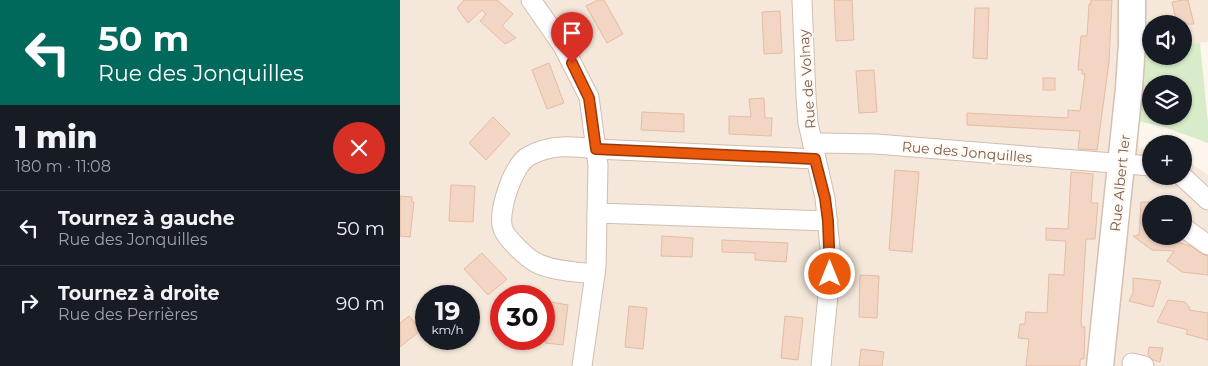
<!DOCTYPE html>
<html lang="fr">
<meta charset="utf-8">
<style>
body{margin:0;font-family:Montserrat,sans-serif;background:#242831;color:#f1f3f6;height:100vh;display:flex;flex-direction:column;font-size:19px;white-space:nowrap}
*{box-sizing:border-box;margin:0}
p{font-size:16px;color:#9ea1a6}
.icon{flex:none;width:28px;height:28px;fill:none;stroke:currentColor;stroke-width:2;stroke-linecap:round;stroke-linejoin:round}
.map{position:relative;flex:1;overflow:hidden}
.sheet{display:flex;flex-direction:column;background:#171b24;width:400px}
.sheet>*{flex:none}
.guide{background:#00695c;color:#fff;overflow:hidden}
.buttons{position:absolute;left:742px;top:15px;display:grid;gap:10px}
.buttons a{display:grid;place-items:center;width:50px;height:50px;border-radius:50%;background:#171b24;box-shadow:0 1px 4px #0004;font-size:25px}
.speed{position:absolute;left:15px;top:285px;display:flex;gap:10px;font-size:25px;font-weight:700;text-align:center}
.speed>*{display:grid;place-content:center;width:65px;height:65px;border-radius:50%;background:#171b24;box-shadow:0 1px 4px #0004;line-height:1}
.speed small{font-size:12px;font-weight:400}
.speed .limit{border:8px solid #d22;background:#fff;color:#111}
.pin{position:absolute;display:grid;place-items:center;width:42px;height:42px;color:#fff;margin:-51px -21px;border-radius:50% 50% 50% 0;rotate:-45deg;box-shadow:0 0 5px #0007}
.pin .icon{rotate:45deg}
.me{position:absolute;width:55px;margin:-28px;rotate:0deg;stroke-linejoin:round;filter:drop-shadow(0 0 4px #0008)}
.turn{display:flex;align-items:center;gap:18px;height:105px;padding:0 15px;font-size:22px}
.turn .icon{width:65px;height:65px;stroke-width:2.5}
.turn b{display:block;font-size:35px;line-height:42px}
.round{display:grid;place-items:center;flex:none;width:52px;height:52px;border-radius:26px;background:#242831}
.summary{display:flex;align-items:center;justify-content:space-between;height:85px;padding:0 15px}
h1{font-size:30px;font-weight:800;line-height:38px}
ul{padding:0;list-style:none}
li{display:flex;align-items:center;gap:15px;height:75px;padding:0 15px;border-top:1px solid #363941}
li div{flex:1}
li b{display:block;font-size:19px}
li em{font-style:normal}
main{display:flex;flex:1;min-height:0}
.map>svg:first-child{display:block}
</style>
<main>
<section class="sheet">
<div class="guide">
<div class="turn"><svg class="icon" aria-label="left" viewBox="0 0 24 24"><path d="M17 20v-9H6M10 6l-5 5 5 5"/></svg><div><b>50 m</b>Rue des Jonquilles</div></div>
</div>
<div class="summary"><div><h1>1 min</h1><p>180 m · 11:08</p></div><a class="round" style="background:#d93025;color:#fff"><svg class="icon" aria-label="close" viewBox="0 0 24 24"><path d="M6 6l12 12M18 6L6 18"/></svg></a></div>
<ul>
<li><svg class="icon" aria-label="left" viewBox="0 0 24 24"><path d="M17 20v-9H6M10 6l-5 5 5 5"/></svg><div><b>Tournez à gauche</b><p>Rue des Jonquilles</p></div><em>50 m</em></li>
<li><svg class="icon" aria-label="right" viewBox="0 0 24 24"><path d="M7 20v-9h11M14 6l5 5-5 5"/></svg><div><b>Tournez à droite</b><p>Rue des Perrières</p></div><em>90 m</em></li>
</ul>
</section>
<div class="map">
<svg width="808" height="366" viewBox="0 0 808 366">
<rect width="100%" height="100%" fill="#fdf6ec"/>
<path fill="#f5e8da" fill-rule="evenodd" d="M0,0H808V42L784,44V24H751V46H747L737,121L739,148L751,151V176H784V159L808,175V366H0ZM751,204H784V236H751ZM26,296H69V339H26ZM101,296H144V339H101Z"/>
<path fill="#d8ecc9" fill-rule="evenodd" d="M800,43L808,123V143L764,127L737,121L747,46H751V56H784V44ZM751,84H784V116H751Z"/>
<g fill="#f3d5c3" stroke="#e6bba3">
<path d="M64,0H97L113,14L102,26L116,38L105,44L80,21L86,14L82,10L68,23L57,8Z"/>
<path d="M198,0H204L223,34L207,43L186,6Z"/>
<path d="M434,0H452L454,40L436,41Z"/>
<path d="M691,0H712L709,62L697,150L678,149L680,131L567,125V113L668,118V110L680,111L685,74H682V70H678L681,36H687L689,4H691Z"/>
<path d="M783,0H788L794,24H777L772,2Z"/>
<path d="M575,8H589L587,59L573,58Z"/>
<path d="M380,11L382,53L364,54L362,12Z"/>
<path d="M149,63L164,103L147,109L132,70Z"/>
<path d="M474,70L477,112L459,113L456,71Z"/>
<rect x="643" y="78" width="12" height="12"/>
<path d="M364,98L365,118H372L371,136L329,134V116L351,117L349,99Z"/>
<path d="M242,112L284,114V132L241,130Z"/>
<path d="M93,117L110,134L86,160L69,143Z"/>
<path d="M495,170L519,172L512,252L489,250Z"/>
<path d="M671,172L693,174L691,203H698L695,239H686L681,322L682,327H685L684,359H680V366H626L629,339L618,338L620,324H625L626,312L647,313L649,274L664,275L666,241L646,240V228L668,229Z"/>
<path d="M51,185L75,186L73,222L49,221Z"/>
<path d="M0,196L12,197V202H14L10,237L0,236Z"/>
<path d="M741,202H751V236H756L791,246L802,254L808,256V275L782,272L767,261L774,251L752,250L733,236L739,235Z"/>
<path d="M262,236L293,238L292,257L261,256Z"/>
<path d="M322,240L388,243L386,262L355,260V253L322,252Z"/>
<path d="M82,253L107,279L88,295L64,269Z"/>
<path d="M460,275L479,276L477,318L459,317Z"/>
<path d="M733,278L761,281L753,307L729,301L733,293Z"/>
<path d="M768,300L785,302L790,308L789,310L808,313V340L786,334L788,330L757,322Z"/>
<path d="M151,302L168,305L163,345L145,343Z"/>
<path d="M229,306L247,308L243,349L225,347Z"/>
<path d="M9,316L21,330L0,347V323Z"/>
<path d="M385,316L403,318L398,360L381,358Z"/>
<path d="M749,347L763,348L760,362L753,360L748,355Z"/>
<path d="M461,349L484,352L482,366H459Z"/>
</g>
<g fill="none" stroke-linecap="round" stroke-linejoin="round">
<defs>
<g id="minor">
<path d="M131,0L163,46L189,97L198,165L196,267L182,366"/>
<path d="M402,0L406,96L408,123L425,198L430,248V274L421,366"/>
<path d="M413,145L420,143L476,144L751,166"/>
<path d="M782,176L808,200"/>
<path d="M197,213L428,221"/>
<path d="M784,228L808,245"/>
<path d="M195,274C178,272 150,271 135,262C127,258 106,238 103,229C97,213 113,164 129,156C151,144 172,146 196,149L415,159"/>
<path d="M732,363L744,366"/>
</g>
<path id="secondary" d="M700,366L729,88L732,43V0"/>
</defs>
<use href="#minor" stroke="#d1beb0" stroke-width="21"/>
<use href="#secondary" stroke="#d6c0b0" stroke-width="29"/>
<use href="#minor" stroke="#fff" stroke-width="19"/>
<use href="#secondary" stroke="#fff" stroke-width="26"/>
</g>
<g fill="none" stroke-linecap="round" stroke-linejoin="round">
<defs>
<path id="route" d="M172,63L189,98L196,149L415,159L425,198L428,221L430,274"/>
</defs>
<use href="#route" stroke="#983908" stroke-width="12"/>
<use href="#route" stroke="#ea580c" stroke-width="9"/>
</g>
<g text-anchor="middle" stroke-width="4.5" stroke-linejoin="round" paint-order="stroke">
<g font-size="14" fill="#7a5c4d" stroke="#fffaf3">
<text transform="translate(407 79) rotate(-94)" y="5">Rue de Volnay</text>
<text transform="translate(567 152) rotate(5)" y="5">Rue des Jonquilles</text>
<text transform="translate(720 183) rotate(-84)" y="5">Rue Albert 1er</text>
</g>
</g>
</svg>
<div class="buttons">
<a><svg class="icon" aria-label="sound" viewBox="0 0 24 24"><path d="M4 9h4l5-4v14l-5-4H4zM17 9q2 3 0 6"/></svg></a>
<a><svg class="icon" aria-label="layers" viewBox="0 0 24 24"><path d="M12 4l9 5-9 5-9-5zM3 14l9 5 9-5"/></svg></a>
<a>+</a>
<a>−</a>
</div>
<div class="speed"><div>19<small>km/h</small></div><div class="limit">30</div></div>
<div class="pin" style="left:172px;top:63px;background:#d93025"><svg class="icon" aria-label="arrive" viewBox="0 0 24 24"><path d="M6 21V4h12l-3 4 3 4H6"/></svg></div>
<svg class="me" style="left:430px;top:274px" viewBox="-20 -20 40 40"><circle r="17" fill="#ea580c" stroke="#fff" stroke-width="3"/><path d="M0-11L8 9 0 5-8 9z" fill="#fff"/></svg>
</div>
</main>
